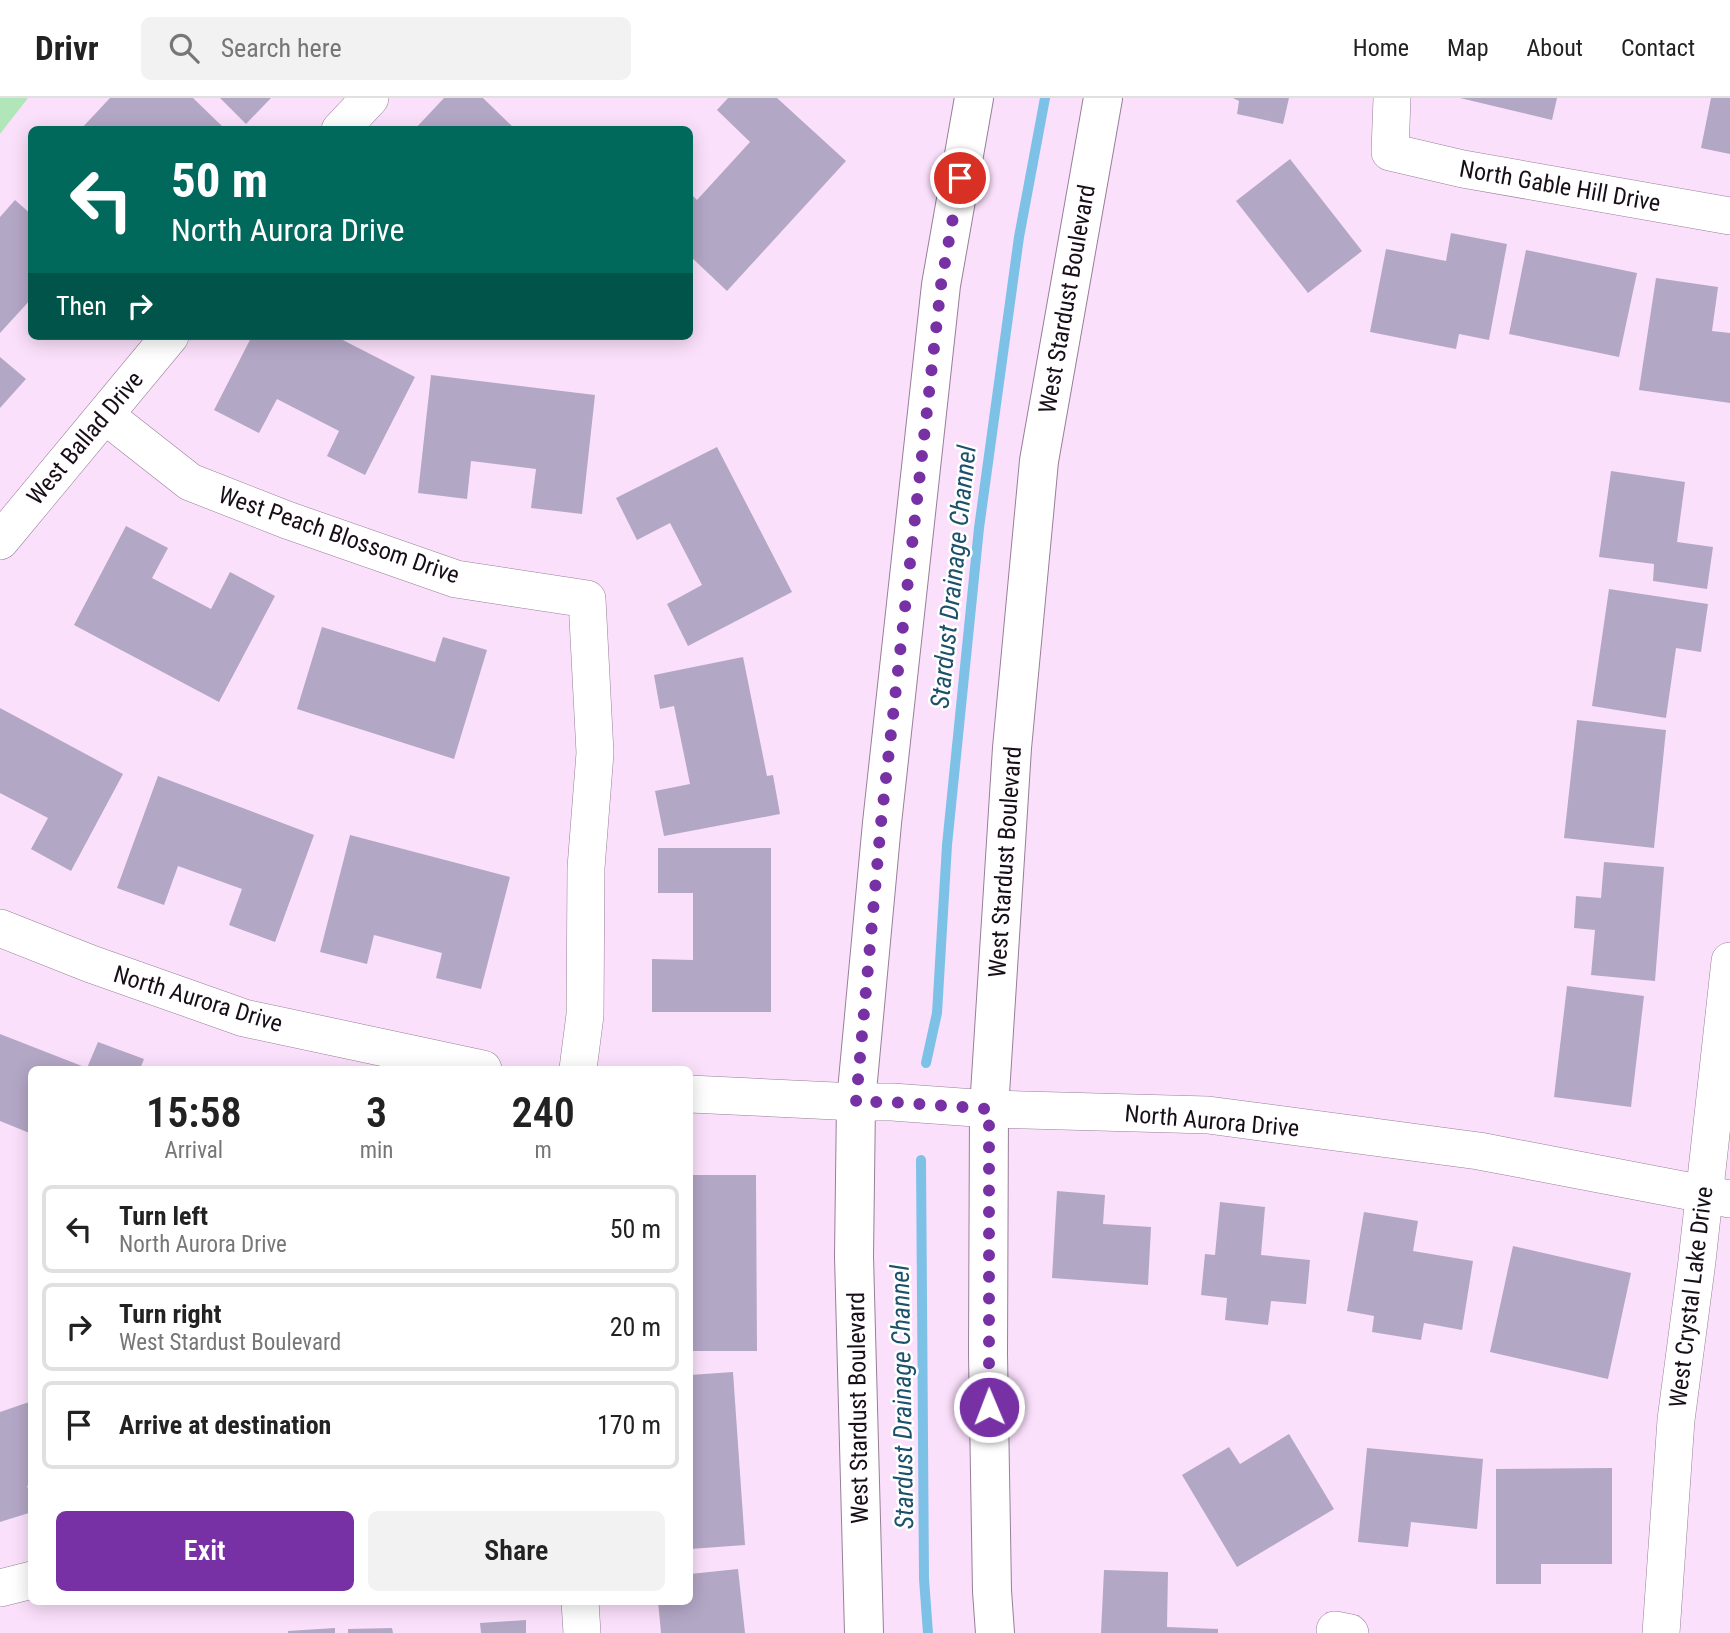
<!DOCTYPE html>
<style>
body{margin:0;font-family:"Roboto Condensed",sans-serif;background:#f2f2f2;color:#222;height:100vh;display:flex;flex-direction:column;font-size:26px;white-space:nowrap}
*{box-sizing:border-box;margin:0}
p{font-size:23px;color:#767676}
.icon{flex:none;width:38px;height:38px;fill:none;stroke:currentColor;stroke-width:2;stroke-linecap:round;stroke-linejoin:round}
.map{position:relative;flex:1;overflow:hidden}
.sheet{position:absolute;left:28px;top:968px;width:665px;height:539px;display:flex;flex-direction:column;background:#fff;border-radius:10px;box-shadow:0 4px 18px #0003}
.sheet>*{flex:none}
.top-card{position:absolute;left:28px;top:28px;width:665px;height:214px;border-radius:10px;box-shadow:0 4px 18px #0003;background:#00695c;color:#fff;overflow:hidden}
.pin{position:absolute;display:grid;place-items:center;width:60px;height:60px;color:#fff;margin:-30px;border:4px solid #fff;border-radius:50%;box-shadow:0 2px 7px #0007}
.me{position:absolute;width:77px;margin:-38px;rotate:359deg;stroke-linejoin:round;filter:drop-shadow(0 0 5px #0008)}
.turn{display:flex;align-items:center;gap:24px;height:147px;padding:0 28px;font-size:32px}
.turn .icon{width:91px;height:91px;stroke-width:2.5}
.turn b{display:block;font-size:49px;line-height:60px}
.then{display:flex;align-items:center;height:66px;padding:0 28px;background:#0003;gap:14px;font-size:26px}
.eta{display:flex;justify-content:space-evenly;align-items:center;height:119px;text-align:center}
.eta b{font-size:42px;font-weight:600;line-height:49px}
.button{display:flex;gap:14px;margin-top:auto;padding:14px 28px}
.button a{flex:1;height:80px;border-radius:10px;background:#7731a4;color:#fff;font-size:28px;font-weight:600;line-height:80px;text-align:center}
.button a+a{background:#f2f2f2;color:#222}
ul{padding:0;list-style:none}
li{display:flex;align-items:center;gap:21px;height:88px;margin:0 14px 10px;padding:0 14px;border:4px solid #e0e0e0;border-radius:10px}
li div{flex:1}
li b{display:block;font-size:26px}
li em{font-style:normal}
header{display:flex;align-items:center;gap:42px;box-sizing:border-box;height:98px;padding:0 35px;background:#fff;border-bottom:2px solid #e0e0e0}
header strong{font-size:33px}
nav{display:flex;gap:38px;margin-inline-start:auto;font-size:24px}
.search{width:490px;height:63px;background:#f2f2f2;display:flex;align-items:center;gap:18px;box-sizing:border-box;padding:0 24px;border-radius:10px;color:#767676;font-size:26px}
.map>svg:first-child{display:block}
</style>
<header>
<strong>Drivr</strong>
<div class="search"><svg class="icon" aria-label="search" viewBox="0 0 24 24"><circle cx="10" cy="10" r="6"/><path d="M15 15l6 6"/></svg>Search here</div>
<nav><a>Home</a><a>Map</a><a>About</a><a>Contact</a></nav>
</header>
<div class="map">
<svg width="1730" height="1535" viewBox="0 0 1730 1535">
<rect width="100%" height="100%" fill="#fbe0fb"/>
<path fill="#b0e6b8" d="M0,0H28L0,36Z"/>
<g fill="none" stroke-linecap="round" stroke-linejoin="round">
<g stroke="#7ec1e7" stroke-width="10">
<path d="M926,965L937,915L947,747L979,430L1019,139L1045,0"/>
<path d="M921,1062L924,1481L928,1535"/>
</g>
</g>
<g fill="#b3a7c6">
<path d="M110,0H193L226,32H80Z"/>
<path d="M220,0H271L246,26Z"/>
<path d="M444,0H483L516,32H414Z"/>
<path d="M728,0H777L846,63L727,193L690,158V95L697,102L750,44L717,12Z"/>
<path d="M1233,0H1289L1283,26L1237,16L1239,3Z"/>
<path d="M1460,0H1557L1552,22Z"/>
<path d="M1711,0H1730V56L1701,50Z"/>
<path d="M1290,61L1362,153L1308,195L1236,103Z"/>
<path d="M15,102L32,117V200L0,235V119Z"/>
<path d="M1451,135L1507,146L1489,242L1459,236L1456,251L1370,234L1386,151L1446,163Z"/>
<path d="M1526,152L1637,175L1619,259L1509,236Z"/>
<path d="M1656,180L1718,189L1712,233L1730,235V305L1639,292Z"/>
<path d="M252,238H335L415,279L365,377L327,358L339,333L277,301L259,335L214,312Z"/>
<path d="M0,259L26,281L0,310Z"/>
<path d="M431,277L595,297L582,416L531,410L536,371L471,363L467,401L418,395Z"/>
<path d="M717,349L792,494L688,548L667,506L702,487L670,425L637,442L616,400Z"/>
<path d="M1611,373L1685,384L1677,444L1713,449L1707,491L1653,483L1654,466L1599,459Z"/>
<path d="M126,428L168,450L152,480L211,511L230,474L275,498L219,604L74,527Z"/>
<path d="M1609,491L1708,506L1701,554L1676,550L1666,620L1592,608Z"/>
<path d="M322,529L435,564L443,539L487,552L454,661L297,611Z"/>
<path d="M743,559L767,678L773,677L780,716L664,738L655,693L690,686L674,608L660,611L654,577Z"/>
<path d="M0,610L123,676L71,773L31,751L48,720L0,695Z"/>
<path d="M1577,622L1666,632L1654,750L1564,740Z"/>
<path d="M158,678L314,737L275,844L229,827L242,791L178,768L164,807L117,790Z"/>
<path d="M350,737L510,779L481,891L436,880L442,855L374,837L367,866L320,854Z"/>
<path d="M658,750H771V914H652V861L693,862V795H658Z"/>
<path d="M1604,764L1664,769L1655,883L1591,877L1595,832L1574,830L1576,798L1601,800Z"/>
<path d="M1567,888L1644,898L1631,1009L1554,999Z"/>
<path d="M0,936L87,970L98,944L144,961L140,971H32V1036L0,1023Z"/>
<path d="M690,1077H756L757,1253H690Z"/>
<path d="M1057,1093L1105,1097L1103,1126L1151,1129L1148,1187L1052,1180Z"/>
<path d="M1220,1104L1265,1109L1261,1157L1310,1162L1306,1206L1271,1203L1268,1227L1225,1222L1227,1200L1201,1197L1205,1156L1215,1157Z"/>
<path d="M1364,1114L1418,1123L1413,1153L1473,1163L1462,1232L1424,1225L1421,1242L1372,1234L1374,1218L1347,1213Z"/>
<path d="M1513,1148L1631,1175L1608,1281L1490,1254Z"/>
<path d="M733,1274L745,1447L690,1451V1277Z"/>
<path d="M32,1303V1386L27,1388L32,1400V1414L0,1424V1314Z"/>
<path d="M1289,1336L1334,1411L1237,1469L1182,1377L1229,1349L1240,1366Z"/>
<path d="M1367,1350L1483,1361L1477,1431L1411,1424L1408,1449L1358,1444Z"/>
<path d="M1612,1370V1466H1541V1486H1496V1371Z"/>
<path d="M738,1471L745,1535H661L658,1503H690V1476Z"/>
<path d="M1104,1472L1168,1474L1167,1529L1218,1531V1535H1101Z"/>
<path d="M526,1522V1535H481L480,1525Z"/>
<path d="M335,1530V1535H288V1533Z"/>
<path d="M392,1530L393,1535H348V1531Z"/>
</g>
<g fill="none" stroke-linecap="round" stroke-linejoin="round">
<defs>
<g id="minor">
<path d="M1392,0L1390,54L1463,71L1730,118"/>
<path d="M340,32L370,0"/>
<path d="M106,318L190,384L287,422L456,481L587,501L595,655L586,770L585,917L578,971"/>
<path d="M0,443L170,238"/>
<path d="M0,830L91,866L244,920L483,971"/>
<path d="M690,996L856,1004H892L989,1011L1208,1017L1479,1053L1730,1101"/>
<path d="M0,1490L32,1482"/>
<path d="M580,1503L582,1535"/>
<path d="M1335,1532L1350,1535"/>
<path d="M1661,1535L1676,1322L1697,1163L1730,863"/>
</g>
<g id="tertiary">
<path d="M864,1535L854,1158L856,1004L882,725L941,187L974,0"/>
<path d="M995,1535L992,1493L988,1256L989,1011L1012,650L1039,363L1103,0"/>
</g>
</defs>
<use href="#minor" stroke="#977f97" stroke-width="38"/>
<use href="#tertiary" stroke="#977f97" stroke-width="40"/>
<use href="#minor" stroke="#fff" stroke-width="37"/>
<use href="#tertiary" stroke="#fff" stroke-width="38"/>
</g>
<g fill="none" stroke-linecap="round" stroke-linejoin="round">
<path stroke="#7731a4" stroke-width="12" stroke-dasharray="0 21.6" d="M960,80L941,187L881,725L856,1004H892L989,1011V1309"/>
</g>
<g text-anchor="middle" stroke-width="5" stroke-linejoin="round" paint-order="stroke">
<g font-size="24" fill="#170e17" stroke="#fff">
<text transform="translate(1560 88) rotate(10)" y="8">North Gable Hill Drive</text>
<text transform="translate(1067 201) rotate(-80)" y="8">West Stardust Boulevard</text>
<text transform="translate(85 340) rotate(-50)" y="8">West Ballad Drive</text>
<text transform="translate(339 437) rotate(19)" y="8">West Peach Blossom Drive</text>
<text transform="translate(1005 764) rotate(-86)" y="8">West Stardust Boulevard</text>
<text transform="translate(198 901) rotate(17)" y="8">North Aurora Drive</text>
<text transform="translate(1212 1023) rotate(5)" y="8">North Aurora Drive</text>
<text transform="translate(1691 1199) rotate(-83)" y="8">West Crystal Lake Drive</text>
<text transform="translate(858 1310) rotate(-91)" y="8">West Stardust Boulevard</text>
</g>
<g font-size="26" font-style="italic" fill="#1c516b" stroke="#fff">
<text transform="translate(953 479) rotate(-84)" y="9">Stardust Drainage Channel</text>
<text transform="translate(902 1299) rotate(-91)" y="9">Stardust Drainage Channel</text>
</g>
</g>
</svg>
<div class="pin" style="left:960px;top:80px;background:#d93025"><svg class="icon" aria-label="arrive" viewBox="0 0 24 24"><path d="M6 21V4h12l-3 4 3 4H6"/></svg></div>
<svg class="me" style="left:989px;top:1309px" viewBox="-20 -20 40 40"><circle r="17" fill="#7731a4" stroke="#fff" stroke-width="3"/><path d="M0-11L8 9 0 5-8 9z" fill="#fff"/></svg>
<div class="top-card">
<div class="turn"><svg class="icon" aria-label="left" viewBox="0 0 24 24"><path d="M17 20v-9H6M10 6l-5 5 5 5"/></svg><div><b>50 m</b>North Aurora Drive</div></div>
<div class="then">Then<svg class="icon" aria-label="right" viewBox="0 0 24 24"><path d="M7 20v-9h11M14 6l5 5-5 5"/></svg></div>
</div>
<section class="sheet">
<div class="eta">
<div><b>15:58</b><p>Arrival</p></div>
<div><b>3</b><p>min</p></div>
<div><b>240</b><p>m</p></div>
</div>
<ul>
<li><svg class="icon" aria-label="left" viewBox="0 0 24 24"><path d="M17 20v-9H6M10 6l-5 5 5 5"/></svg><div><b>Turn left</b><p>North Aurora Drive</p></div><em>50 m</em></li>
<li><svg class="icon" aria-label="right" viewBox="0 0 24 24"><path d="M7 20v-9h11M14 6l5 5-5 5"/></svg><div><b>Turn right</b><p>West Stardust Boulevard</p></div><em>20 m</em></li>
<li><svg class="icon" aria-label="arrive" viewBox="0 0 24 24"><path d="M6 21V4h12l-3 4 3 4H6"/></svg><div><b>Arrive at destination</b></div><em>170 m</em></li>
</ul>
<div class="button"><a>Exit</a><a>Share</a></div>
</section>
</div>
